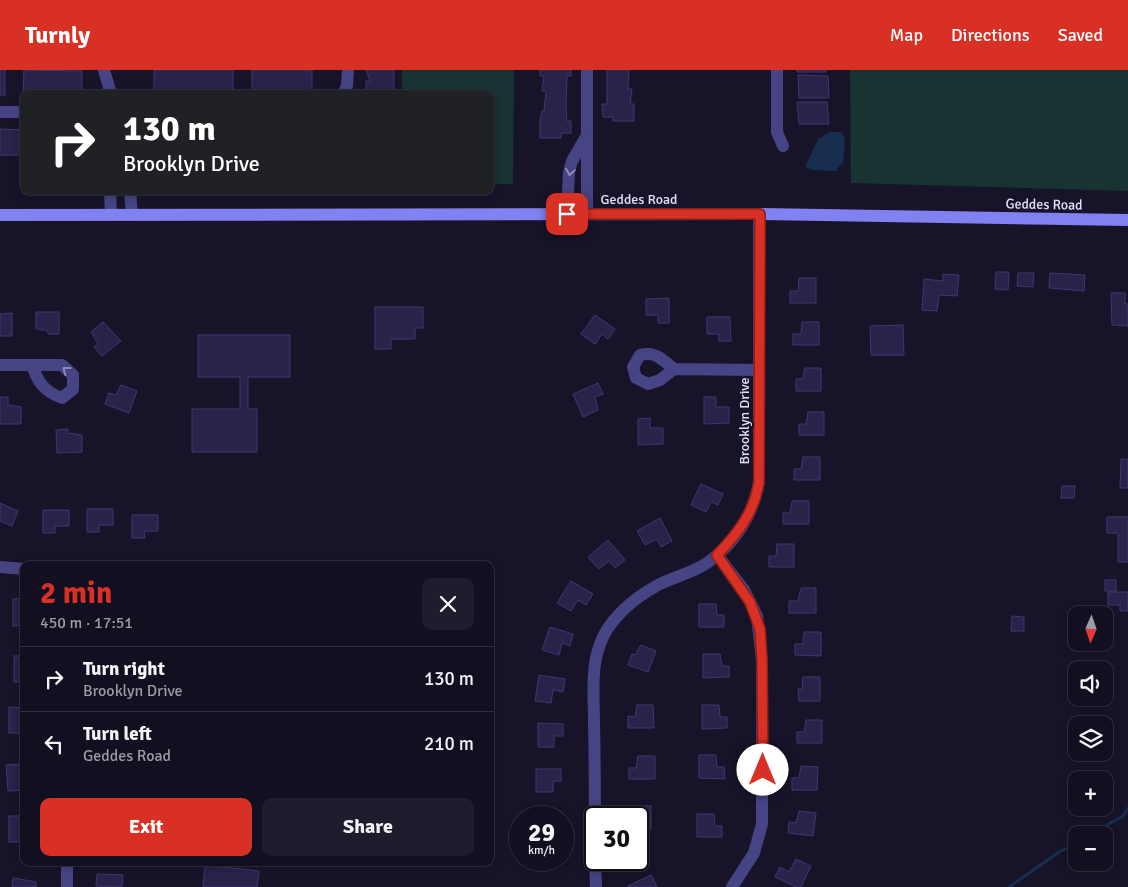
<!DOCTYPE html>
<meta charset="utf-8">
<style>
body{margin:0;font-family:Signika,sans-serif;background:#1e1d2d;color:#f1f3f6;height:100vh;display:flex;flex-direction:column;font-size:19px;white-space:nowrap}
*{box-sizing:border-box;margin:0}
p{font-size:16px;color:#9c9ca5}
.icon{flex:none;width:28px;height:28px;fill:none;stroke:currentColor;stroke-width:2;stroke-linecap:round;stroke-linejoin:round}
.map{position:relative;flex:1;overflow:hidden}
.details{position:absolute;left:20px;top:491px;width:474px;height:305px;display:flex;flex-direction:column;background:#110f20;border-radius:10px;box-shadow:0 2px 8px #0003,0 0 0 1px #302f3e}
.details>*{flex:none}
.banner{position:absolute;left:20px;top:20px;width:474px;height:105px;border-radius:10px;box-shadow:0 2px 8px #0003,0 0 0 1px #302f3e;background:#202124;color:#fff;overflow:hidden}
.needle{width:32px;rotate:182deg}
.controls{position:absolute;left:1068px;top:536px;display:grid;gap:10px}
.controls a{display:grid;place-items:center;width:45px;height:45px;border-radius:10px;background:#110f20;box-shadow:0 2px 8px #0003,0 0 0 1px #302f3e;font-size:25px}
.speed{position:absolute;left:509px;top:736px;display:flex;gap:10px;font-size:25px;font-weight:700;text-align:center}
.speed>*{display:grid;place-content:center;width:65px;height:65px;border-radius:50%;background:#110f20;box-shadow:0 2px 8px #0003,0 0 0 1px #302f3e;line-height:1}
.speed small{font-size:12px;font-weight:400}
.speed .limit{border:2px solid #111;border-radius:8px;background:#fff;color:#111}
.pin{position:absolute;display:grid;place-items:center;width:42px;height:42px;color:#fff;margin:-21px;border-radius:10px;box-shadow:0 2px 8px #0006}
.me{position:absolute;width:55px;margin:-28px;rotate:0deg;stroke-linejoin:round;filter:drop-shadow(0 0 4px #0008)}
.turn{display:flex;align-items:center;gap:18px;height:105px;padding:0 20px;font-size:22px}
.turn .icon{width:65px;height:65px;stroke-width:2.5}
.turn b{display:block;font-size:35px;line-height:42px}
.round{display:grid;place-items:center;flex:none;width:52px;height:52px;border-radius:10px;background:#1e1d2d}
.overview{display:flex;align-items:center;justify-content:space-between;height:85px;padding:0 20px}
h1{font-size:30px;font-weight:700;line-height:38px;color:#d93025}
.primary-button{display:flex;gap:10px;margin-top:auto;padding:10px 20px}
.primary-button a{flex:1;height:58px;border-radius:10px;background:#d93025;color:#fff;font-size:20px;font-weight:700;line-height:58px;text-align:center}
.primary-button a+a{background:#1e1d2d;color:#f1f3f6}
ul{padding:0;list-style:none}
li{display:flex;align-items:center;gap:15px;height:65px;padding:0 20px;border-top:1px solid #302f3e}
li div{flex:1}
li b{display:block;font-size:19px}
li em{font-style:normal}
header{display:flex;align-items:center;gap:30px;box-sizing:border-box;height:70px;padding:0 25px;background:#d93025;color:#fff}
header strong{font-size:24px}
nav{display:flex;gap:28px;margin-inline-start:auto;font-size:18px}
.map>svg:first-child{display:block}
</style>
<header>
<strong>Turnly</strong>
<nav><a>Map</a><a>Directions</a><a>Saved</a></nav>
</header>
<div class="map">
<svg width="1128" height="817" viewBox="0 0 1128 817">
<rect width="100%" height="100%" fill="#17142a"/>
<g fill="#183332">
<path d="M402,0H514L513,114H490V24H402Z"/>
<path d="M850,0H1128V121L851,113Z"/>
</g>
<path fill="#172e4f" d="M830,62H841L845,69L843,94L839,95L837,101L814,100L805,97L818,69Z"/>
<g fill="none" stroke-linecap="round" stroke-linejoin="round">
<g stroke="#172e4f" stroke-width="3">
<path d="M1089,765L1123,746L1128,738"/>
<path d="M1009,817L1059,782L1076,774"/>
</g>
</g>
<g fill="#292249" stroke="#423672">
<rect x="0" y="0" width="5" height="25"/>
<path d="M24,0L82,1V24L23,25Z"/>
<rect x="154" y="0" width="79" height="24"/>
<rect x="252" y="0" width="60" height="24"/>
<path d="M366,0H394V24H366V11H370Z"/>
<path d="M540,0H571V6H567L566,37L567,51H571V63H561V68H540V51L542,41H544L546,21H542L544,6H540Z"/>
<path d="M607,0H629L628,19H632L630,34H634V51H613V47H603L602,34H607Z"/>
<rect x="797" y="0" width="29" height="2"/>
<path d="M798,5L828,6L829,28H799Z"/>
<path d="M797,32H827L829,54H799Z"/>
<path d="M0,59L24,60V85H0Z"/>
<path d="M996,202H1009L1008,220L995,219Z"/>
<path d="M1018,203H1034L1033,217L1017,216Z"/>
<path d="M1050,203L1085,205L1084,221L1049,218Z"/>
<path d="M943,204L959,205L957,226L939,225L937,241L922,240L924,209L943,211Z"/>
<path d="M799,208H816V233H790V221H798Z"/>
<path d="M1111,223H1125V234H1128V256L1112,255Z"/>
<path d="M669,228V253H658V245H646V229Z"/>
<path d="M375,237H423V258H415V269H391V279H375Z"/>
<path d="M36,242H59V264H48V261L36,259Z"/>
<path d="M12,243V266H0V244Z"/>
<path d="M595,245L615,259L608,269L602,264L595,274L581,264Z"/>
<path d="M707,247H730L731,271H719V264H707Z"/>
<path d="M103,252L121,271L102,286L94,277L98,274L91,262Z"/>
<path d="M802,252H819V275H793V264H801Z"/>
<path d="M903,255L904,285H871L870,256Z"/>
<path d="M198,265H290V307H248V339H257V382H192V339H240V307H198Z"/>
<path d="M805,298H821V321H796V309H803Z"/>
<path d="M598,313L603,324L595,327L598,340L583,347L573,324Z"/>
<path d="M121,315L137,321L129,343L105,334L109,323L116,325Z"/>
<path d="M0,327H8V335L21,337V354H0Z"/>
<path d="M704,327H716V337H729V353L704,354Z"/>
<path d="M808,342H824V365H799V354H806Z"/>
<path d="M650,348V358H663V374L638,375V349Z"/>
<path d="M68,359V363L82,365V382L57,383L56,360Z"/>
<path d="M803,387H820V410H794V399H801Z"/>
<path d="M1121,389H1128V418H1120Z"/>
<path d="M701,414L723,424L718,435L711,432L706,442L691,435Z"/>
<path d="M1062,416H1075L1074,428H1061Z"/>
<path d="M792,431H809V454H783V443H790Z"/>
<path d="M0,433L18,441L12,456L0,451Z"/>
<path d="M87,439H113V455H99V462H87Z"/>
<path d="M43,440H69V456H55V463H43Z"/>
<path d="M132,445H158V461H144L145,468H132Z"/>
<path d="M1107,447H1128V492H1118V463H1107Z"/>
<path d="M660,448L672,471L661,477L657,469L645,475L637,461Z"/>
<path d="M608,470L625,490L615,498L609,491L599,499L588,487Z"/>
<path d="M777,474H794V497H769V486H776Z"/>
<rect x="1105" y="510" width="11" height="11"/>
<path d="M571,511L593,524L586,535L578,530L571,541L557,533Z"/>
<path d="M801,518H816V543H789V531H798Z"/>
<path d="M1108,522H1128V541H1120V535H1108Z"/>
<path d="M24,528V555L13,556V529Z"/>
<path d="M699,534H716L717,545H724V557H699Z"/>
<path d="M1012,546L1024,547V561H1011Z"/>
<path d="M550,557L573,564L570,576L562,573L559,585L542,580Z"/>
<path d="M804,562H821V586L795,585V574H803Z"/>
<path d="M641,575L656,581L648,602L628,595L632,584L635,585Z"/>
<path d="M703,584H720L722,596H729V607L703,608Z"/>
<rect x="14" y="586" width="10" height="26"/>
<path d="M539,605L565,609L563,622L553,620L551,633L535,631Z"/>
<path d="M803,607H820V631H799L798,619H802Z"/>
<path d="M637,635H653L654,658H628V646L635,647Z"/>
<path d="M702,635H719L720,647H727V658L702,659Z"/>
<path d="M9,637L24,638V663H9Z"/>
<path d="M806,650H822V673H797V662H804Z"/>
<path d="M538,653L563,654V666H554V677H538Z"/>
<path d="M699,685H716L717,697H724L725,709L699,708Z"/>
<path d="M638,686H655V709H629V698H636Z"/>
<path d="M24,694V720L8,721L6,695Z"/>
<path d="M801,696L818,697L817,720H792V708H799Z"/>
<path d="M536,699H561V711H553V722H536Z"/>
<path d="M634,736H651V759H638V748H633Z"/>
<path d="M799,741L816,743L813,766L788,763L789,752L796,753Z"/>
<path d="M697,744H714L715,756H722V767H697Z"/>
<rect x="529" y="745" width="28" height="3"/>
<rect x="9" y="746" width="15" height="26"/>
<path d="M796,789L811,796L801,817H796L775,807L780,797L789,802Z"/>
<path d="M205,795L259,801L257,817H203Z"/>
<path d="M97,804L123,805L122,817L96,816Z"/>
<path d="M651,805L657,817H628V816Z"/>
<path d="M13,808L36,812V817H12Z"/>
</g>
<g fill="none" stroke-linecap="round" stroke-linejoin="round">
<g stroke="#464484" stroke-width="12">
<path d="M104,0L111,24"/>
<path d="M587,0V144"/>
<path d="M777,0V62L783,76"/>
<path d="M343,24L347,16L348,0"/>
<path d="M0,42H24"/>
<path d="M110,121L111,145"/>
<path d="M130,121L132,145"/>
<path d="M567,144L569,102L572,91L587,65"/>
<path d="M0,295H62L73,305V319L62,328C44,321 38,313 32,295"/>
<path d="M674,299C662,289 655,281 640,285L633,297L636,308L648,314L660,310L674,299L758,300"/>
<path d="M717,485L744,520L757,546L762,590V754L754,783L732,817"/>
<path d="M0,497L24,499"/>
<path d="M595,782C595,739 595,696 594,652C594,628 591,600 599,577C607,550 634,528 658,515C674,507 692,503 707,493C735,474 753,445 759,412V144"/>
<path d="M595,790L596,817"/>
<path d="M67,792V817"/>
</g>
<path stroke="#8281f2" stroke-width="12" d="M0,145L759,144L1128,150"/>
</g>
<defs><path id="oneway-chevron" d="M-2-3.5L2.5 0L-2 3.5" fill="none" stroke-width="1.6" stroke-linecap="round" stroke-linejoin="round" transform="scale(1.25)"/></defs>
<g stroke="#8d8aba">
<use href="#oneway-chevron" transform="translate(570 102) rotate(99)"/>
<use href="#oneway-chevron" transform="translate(66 300) rotate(-142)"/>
</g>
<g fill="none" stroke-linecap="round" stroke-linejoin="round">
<defs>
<path id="route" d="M567,144H760L759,412C754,443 738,463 717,485L750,532L760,559L762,590L763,700"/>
</defs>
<use href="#route" stroke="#8d1f18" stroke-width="12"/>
<use href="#route" stroke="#d93025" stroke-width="9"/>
</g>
<g text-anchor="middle" stroke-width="4.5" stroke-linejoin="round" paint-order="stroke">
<g font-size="14" fill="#e3e0fc" stroke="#17142a">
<text x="639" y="134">Geddes Road</text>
<text transform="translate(1044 134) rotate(1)" y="5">Geddes Road</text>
<text transform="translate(744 351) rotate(-90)" y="5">Brooklyn Drive</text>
</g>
</g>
</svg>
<div class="controls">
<a><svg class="needle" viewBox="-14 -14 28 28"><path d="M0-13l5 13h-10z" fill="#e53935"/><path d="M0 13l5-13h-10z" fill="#9c9ca5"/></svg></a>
<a><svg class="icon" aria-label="sound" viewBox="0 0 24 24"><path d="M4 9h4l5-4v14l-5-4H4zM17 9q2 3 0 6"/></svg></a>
<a><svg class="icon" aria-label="layers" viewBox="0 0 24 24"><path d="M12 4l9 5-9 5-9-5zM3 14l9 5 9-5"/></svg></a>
<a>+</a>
<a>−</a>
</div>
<div class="speed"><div>29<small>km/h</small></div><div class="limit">30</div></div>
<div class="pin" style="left:567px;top:144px;background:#d93025"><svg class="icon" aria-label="arrive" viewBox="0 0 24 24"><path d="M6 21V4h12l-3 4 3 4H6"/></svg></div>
<svg class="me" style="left:763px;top:700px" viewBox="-20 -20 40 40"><circle r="19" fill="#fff"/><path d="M0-13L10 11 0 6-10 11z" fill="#d93025"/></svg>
<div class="banner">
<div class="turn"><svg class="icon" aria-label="right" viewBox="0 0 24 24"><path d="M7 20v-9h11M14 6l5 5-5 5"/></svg><div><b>130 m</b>Brooklyn Drive</div></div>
</div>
<section class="details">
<div class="overview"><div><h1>2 min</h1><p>450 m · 17:51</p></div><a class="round"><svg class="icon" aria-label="close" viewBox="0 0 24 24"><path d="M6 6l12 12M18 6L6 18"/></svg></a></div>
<ul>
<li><svg class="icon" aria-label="right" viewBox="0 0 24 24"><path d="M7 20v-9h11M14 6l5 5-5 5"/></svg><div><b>Turn right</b><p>Brooklyn Drive</p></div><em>130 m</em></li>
<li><svg class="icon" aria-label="left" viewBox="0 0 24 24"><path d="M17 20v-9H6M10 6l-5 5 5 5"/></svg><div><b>Turn left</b><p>Geddes Road</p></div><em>210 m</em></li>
</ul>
<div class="primary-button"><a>Exit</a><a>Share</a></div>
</section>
</div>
